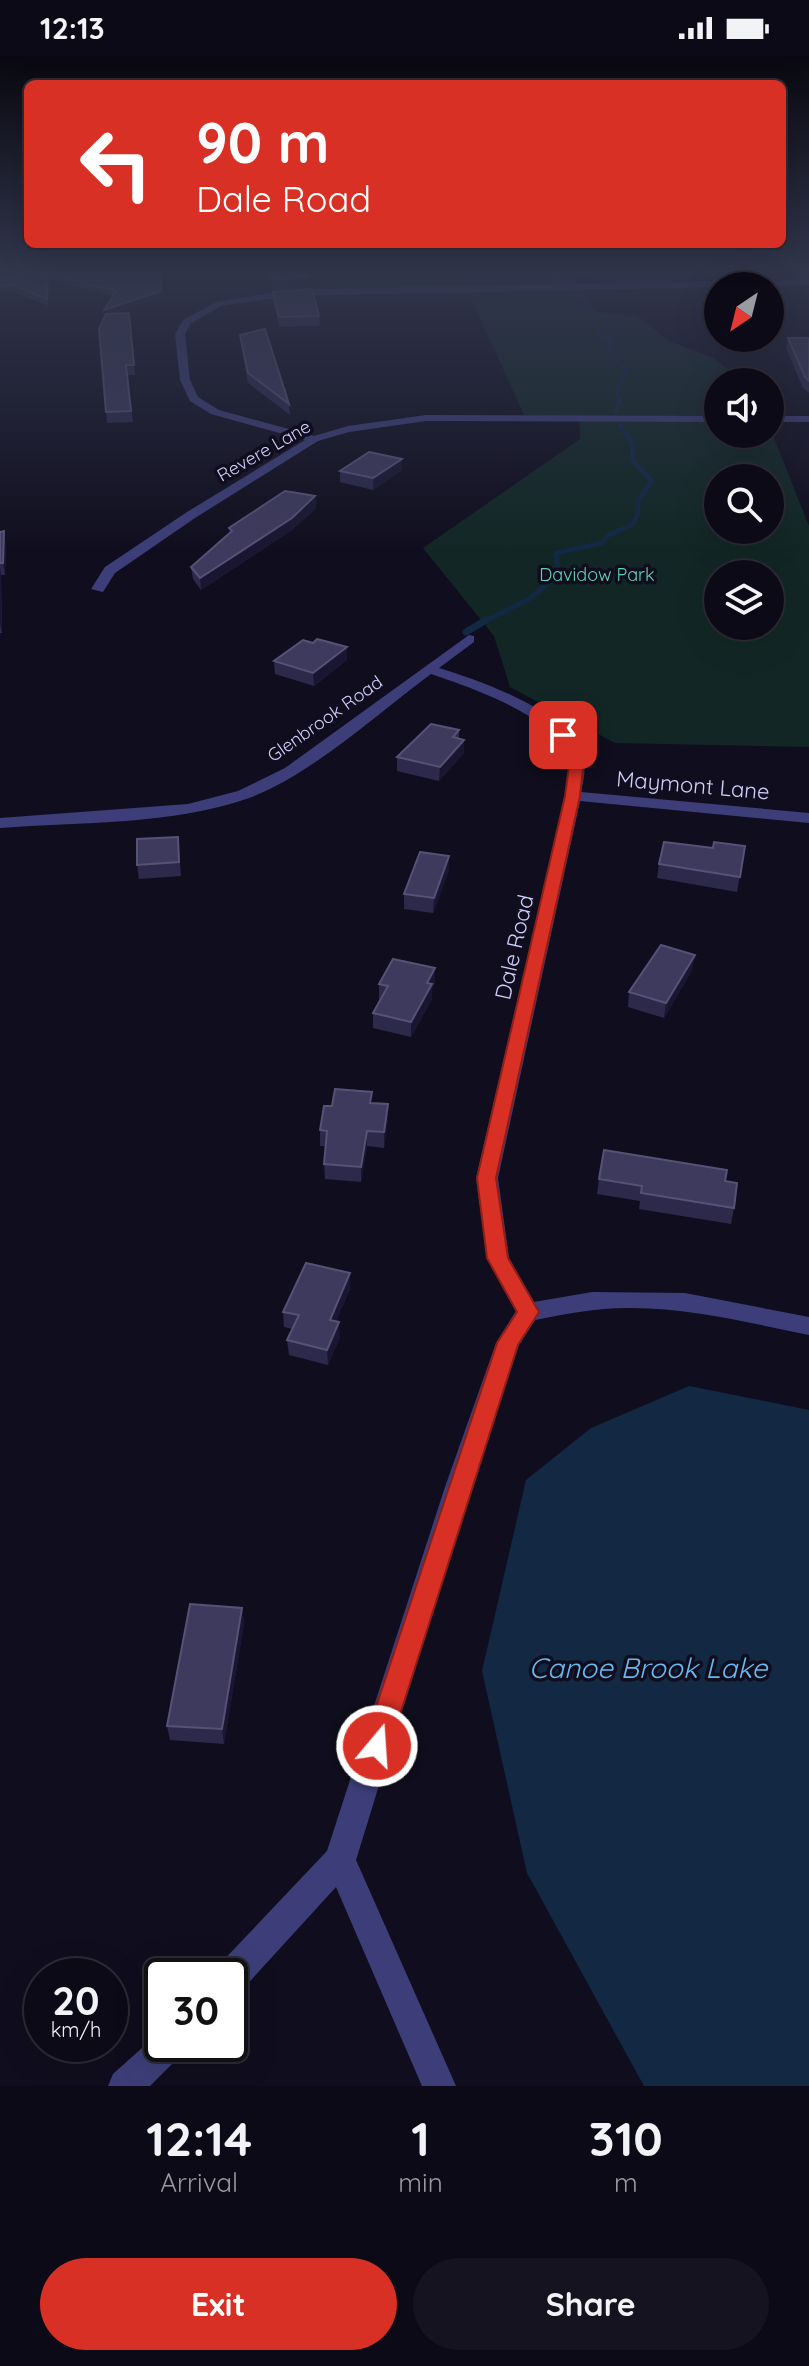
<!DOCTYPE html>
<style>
body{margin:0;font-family:Quicksand,sans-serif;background:#15131f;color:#f1f3f6;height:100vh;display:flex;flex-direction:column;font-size:30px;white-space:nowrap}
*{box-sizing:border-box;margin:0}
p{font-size:26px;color:#9a9aa1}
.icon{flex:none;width:44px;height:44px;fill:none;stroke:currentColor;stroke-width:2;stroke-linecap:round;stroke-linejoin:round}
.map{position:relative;height:2030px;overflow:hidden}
.panel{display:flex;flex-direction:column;background:#0c0a16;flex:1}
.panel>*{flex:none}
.top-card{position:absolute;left:24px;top:24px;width:762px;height:168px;border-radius:12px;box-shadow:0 8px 32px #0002,0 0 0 2px #2c2b35;background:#d93025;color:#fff;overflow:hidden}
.needle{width:52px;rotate:215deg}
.fabs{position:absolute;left:704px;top:216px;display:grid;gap:16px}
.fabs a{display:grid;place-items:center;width:80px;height:80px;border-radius:50%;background:#0c0a16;box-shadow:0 8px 32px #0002,0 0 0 2px #2c2b35;font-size:40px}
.speed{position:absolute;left:24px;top:1902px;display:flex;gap:16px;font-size:40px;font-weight:700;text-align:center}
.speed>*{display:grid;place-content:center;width:104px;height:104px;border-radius:50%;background:#0c0a16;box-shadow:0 8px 32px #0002,0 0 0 2px #2c2b35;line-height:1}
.speed small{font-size:20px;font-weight:400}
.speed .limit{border:4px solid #111;border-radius:12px;background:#fff;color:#111}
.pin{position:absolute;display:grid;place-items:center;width:68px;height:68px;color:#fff;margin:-34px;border-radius:16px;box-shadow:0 4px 12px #0006}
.me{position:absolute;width:88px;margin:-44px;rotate:18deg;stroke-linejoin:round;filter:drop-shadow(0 0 6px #0008)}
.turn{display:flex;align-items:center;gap:28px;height:168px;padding:0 40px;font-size:36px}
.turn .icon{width:104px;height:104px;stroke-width:2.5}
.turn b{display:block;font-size:56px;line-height:68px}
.eta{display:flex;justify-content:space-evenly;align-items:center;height:136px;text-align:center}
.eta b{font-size:48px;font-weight:800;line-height:56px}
.button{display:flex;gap:16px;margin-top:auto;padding:16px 40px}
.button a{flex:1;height:92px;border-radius:48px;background:#d93025;color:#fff;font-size:32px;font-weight:800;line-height:92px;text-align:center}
.button a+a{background:#15131f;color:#f1f3f6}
.status{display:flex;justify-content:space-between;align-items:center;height:56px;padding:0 40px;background:#0c0a16;direction:ltr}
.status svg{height:22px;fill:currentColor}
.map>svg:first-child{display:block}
</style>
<div class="status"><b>12:13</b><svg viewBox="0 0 49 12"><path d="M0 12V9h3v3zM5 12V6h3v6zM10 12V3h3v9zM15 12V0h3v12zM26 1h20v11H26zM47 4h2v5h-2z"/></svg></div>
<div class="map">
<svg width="809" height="2030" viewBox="0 0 809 2030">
<rect width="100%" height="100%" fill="#100e1e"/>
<path fill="#122725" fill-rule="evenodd" d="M290,211H568L597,256L637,260L671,286L714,302L742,326H718V378H770V372L809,470V691L615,687L510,631L494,580L423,492L580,383L579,361L524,359L469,238H322L317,214ZM718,422H770V474H718ZM718,518H770V570H718Z"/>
<path fill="#122843" d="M689,1330L809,1354V2030H644L527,1817L482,1615L526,1424L591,1372Z"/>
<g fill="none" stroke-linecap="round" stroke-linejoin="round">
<g stroke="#122843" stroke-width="4">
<path d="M560,211L554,215L561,226"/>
<path d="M575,238L587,247V254L610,265L600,273L599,278L612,286L608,292L610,296L627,316L616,335L620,344L616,355"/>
</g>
<path stroke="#122843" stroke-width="5" d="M483,566L529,543L559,518L556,497L602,487L608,479L632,469L638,458V445L652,425L632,404L633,388L620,370"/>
<path stroke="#122843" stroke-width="7" d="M466,576L486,564"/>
<g fill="#3d3e79" fill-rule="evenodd">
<path d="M809,223V229L289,240L221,250L190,268L185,278L190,324L198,341L219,354L314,380L348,370L426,359L718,360V366L426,365L349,376L318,385L195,462L115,517L103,536L91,533L105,511L187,456L305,384L211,358L190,345L180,324L175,278L183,264L216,246L289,234Z"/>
<rect x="770" y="360" width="39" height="6"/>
<path d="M469,579L474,580V586L439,612C481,625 573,656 584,705C586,714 583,726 581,736L809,757V767L580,745L498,1122L509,1202L534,1246L592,1236L685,1237L809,1261V1279C749,1267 688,1251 627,1252C596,1252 566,1258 535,1264L519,1289L471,1431L356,1804L456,2030H422L336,1831L242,1934L230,1938V1920H214L218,1910L327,1795L445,1431L496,1287L516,1255L487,1202L476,1122L565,740C567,728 572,714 568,702C556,660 469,631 431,618C377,658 311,719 249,742C173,769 80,766 0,772V762L188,748L238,735L285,712Z"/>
<path d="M162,1974V1988H185L180,2000L150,2030H108L113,2018Z"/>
</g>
</g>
<g fill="#2c294a">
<path d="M48,211H141L127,216L161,221L162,241L112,258L129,257L135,319H127L133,366L107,367L99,273L113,240L49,224L48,250L14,236H0V223Z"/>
<path d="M573,211H757L756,215H750L749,221L705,222L700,215L579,218Z"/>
<path d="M715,225L765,230H718V240L714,234Z"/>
<path d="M273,236L319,260L320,270L279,271L273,245Z"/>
<path d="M240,279L289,348L290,359L248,327L241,289Z"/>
<path d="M788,282H809V337L803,332L786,292Z"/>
<path d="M402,403V414L373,434L340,426V415Z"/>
<path d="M315,440L316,452L292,474L201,534L193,523L191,511L230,476L229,472Z"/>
<path d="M0,476L6,487L5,519H1L2,577H0Z"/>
<path d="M347,591V604L314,630L275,618L274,605Z"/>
<path d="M459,674V682L464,697L439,725L397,715V701Z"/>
<path d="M178,781L181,820L139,823L137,809Z"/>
<path d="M745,790L737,836L657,822L659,808L713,792Z"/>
<path d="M449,814L433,857L404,853V838Z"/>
<path d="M435,912V927L432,933V943L411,981L373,972V957L381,943H379V928Z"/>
<path d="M692,914L664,962L628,951L629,936Z"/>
<path d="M372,1047L388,1048V1063L384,1092L367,1090L361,1126L325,1123L324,1108L326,1090H320V1074L332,1050Z"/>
<path d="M599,1123L725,1125L734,1152L731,1168L639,1153L640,1145L597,1138Z"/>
<path d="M350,1217V1233L336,1265L340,1281L328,1309L289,1299L287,1284L292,1273L284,1271L283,1256Z"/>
<path d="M242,1552L244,1567L224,1688L170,1684L167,1670Z"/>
</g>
<g fill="#1a1631">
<path d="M0,211H29L0,217Z"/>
<path d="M126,211H141L126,216Z"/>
<path d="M161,221L162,241L105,260L104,254Z"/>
<path d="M308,221L309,231L271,234L270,224Z"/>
<path d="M402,403V414L373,434V422Z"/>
<path d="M315,440L316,452L292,474L201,534L200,522Z"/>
<path d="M4,475L6,487L5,519L3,507Z"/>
<path d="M0,511L1,519L2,577L0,568Z"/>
<path d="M347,591V604L314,630L313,617Z"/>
<path d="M464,684V697L439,725L440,711Z"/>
<path d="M449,800V814L433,857L434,842Z"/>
<path d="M695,899L692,914L664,962L666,947Z"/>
<path d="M435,912V927L432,933V943L411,981V966L427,927Z"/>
<path d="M388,1048V1063L384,1092V1076Z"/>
<path d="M367,1075V1090L361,1126V1111Z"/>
<path d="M350,1217V1233L330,1279V1264Z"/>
<path d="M339,1266L340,1281L328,1309L327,1294Z"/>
<path d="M242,1552L244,1567L224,1688L222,1673Z"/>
</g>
<g fill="#3e3a5d" stroke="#555276" stroke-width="2">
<path d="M48,211H126L127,216L161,215V235L104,254L116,235L48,218L47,243L13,229L0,230V223Z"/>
<path d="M267,211H306L308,221L270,224Z"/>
<path d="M703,211H748L750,214L706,215Z"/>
<path d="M760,224L765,230H719L715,225Z"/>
<path d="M312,233L319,260L279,261L273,236Z"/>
<path d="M129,257L134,309H126L131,355L106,356L99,273L106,258Z"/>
<path d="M265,273L289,348L248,317L240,279Z"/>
<path d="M788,282H809V325L805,321Z"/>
<path d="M369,396L402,403L373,422L340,415Z"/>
<path d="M285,435L315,440L292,462L200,522L191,511L232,475L229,472Z"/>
<path d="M4,475L3,507H0V476Z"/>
<path d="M317,583L347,591L313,617L274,605L303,584L313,587Z"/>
<path d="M431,668L459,674L453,681L464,684L440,711L397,701Z"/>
<path d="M178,781L179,806L137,809V783Z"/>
<path d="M664,786L713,792L714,786L745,790L740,821L659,808Z"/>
<path d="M420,796L449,800L434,842L404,838Z"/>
<path d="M661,889L695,899L666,947L629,936Z"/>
<path d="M393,903L435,912L427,927L432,928L411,966L373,957L388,930L379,928Z"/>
<path d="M335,1033L372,1036L370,1047L388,1048L384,1076L367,1075L361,1111L324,1108L327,1075L320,1074L324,1050H332Z"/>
<path d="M604,1094L727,1114L725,1125L737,1127L734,1152L641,1137L642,1130L599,1123Z"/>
<path d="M306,1207L350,1217L330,1264L339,1266L327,1294L287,1284L299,1259L283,1256Z"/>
<path d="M190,1548L242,1552L222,1673L167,1670Z"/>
</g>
<linearGradient id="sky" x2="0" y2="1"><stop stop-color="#090810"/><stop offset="0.43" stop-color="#31364c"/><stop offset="1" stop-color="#31364c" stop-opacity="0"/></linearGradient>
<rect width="809" height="495" fill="url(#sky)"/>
<path fill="#d93025" stroke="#8d1f18" stroke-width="2" d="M563,674L568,676L584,703L580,740L496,1122L508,1202L539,1256L518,1289L390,1690L386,1699L377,1703L367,1699L363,1690L497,1287L517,1256L487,1202L477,1122L565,740L570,703L556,679Z"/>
<g text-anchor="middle" stroke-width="7" stroke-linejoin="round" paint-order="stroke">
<g font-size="18" fill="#d1cffb" stroke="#100e1e">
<text transform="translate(264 395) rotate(-30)" y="6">Revere Lane</text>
<text transform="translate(325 663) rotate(-35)" y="6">Glenbrook Road</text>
</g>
<g font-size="18" fill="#62d3b0" stroke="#100e1e">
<text x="597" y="525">Davidow Park</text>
</g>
<g font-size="22" fill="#d1cffb" stroke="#100e1e">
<text transform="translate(693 729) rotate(5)" y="8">Maymont Lane</text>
<text transform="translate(514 891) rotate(-77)" y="8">Dale Road</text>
</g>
<g font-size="28" font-style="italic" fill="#66baf1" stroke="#100e1e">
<text x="648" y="1622">Canoe Brook Lake</text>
</g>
</g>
</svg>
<div class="fabs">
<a><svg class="needle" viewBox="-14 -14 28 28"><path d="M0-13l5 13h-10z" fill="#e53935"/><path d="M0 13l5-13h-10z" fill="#9a9aa1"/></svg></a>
<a><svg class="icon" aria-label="sound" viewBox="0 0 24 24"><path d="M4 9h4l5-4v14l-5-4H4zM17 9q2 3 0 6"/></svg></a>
<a><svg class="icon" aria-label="search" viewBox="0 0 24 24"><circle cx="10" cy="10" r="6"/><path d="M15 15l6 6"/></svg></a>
<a><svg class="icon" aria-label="layers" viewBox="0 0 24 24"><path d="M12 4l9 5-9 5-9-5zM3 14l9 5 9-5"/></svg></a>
</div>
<div class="speed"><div>20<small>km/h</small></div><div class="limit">30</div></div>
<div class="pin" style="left:563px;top:679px;background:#d93025"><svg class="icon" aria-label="arrive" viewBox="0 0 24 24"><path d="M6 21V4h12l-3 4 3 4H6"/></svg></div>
<svg class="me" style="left:377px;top:1690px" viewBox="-20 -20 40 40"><circle r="17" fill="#d93025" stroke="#fff" stroke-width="3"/><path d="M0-11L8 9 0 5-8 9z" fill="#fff"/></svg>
<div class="top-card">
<div class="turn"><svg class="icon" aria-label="left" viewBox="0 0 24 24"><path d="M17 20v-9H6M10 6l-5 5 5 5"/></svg><div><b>90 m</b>Dale Road</div></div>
</div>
</div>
<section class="panel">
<div class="eta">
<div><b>12:14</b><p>Arrival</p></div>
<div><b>1</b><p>min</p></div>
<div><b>310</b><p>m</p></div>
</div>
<div class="button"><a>Exit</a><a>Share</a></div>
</section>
